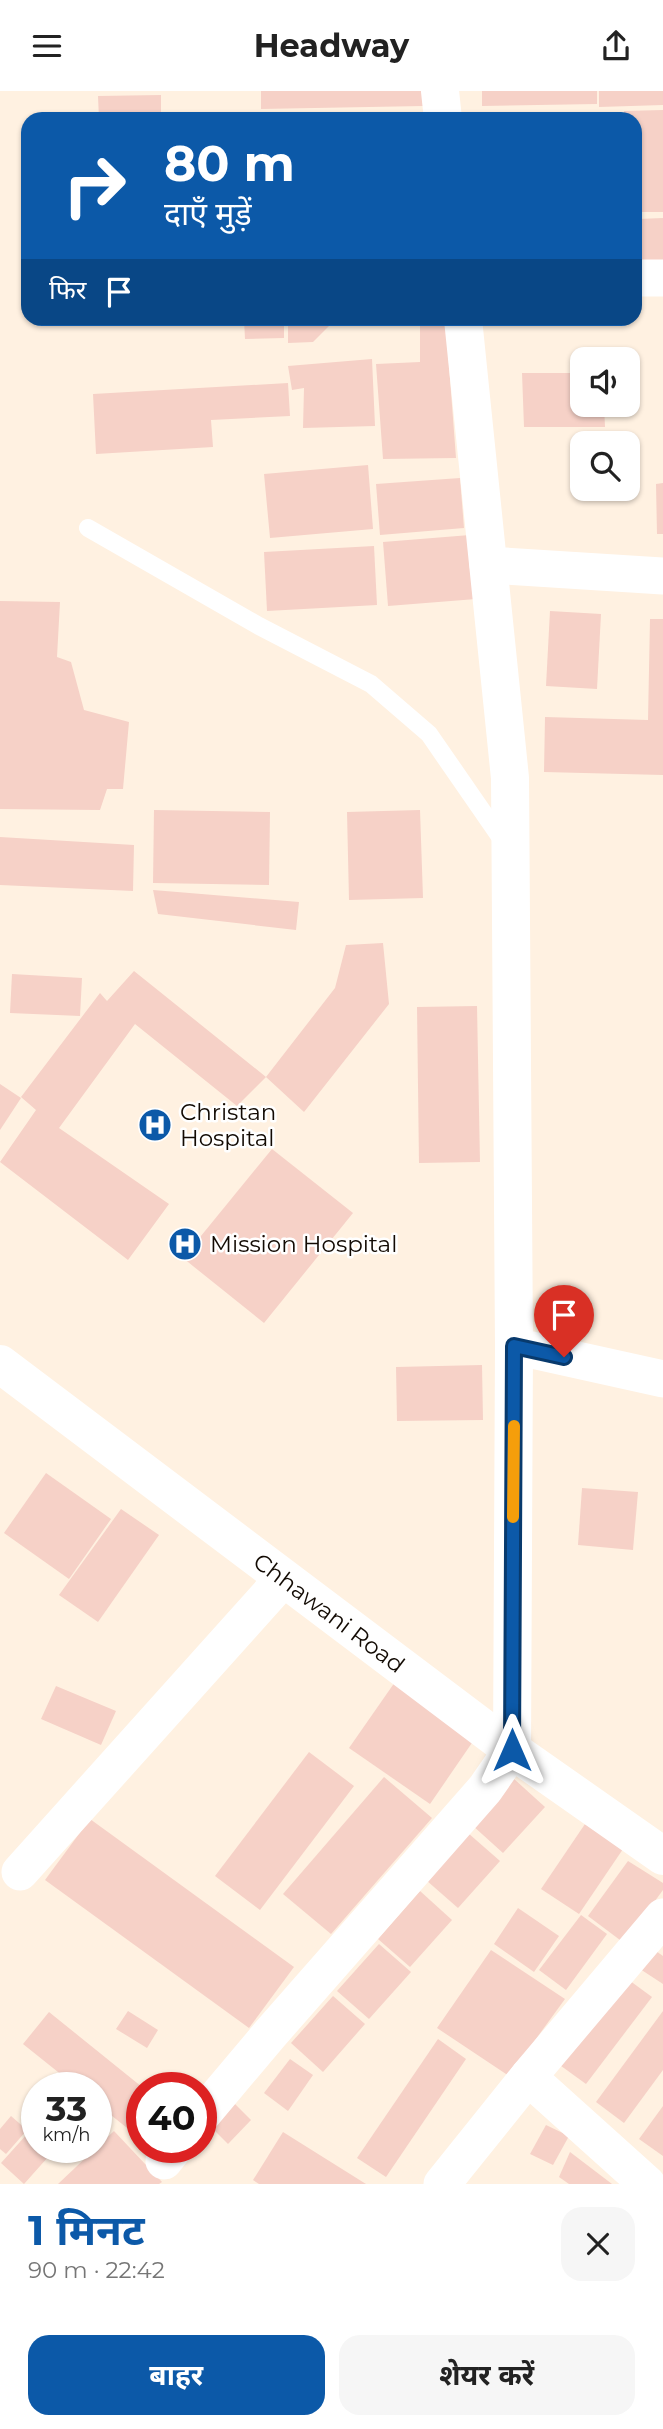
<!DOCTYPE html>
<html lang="hi">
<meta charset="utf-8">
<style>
body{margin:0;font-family:Montserrat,"Noto Sans Devanagari",sans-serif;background:#f6f6f6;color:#222;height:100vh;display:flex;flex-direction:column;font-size:26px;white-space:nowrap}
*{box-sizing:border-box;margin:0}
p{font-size:23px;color:#767676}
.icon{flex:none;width:38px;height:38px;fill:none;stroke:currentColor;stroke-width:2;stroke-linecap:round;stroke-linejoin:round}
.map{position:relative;height:2093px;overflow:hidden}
.panel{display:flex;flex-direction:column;background:#fff;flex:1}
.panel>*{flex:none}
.banner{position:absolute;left:21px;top:21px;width:621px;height:214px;border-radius:21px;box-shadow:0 2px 5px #0004;background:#0c59a8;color:#fff;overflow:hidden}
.controls{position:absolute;left:570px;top:256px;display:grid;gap:14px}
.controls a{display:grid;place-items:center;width:70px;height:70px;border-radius:14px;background:#fff;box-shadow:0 2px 5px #0004;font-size:35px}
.speed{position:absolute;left:21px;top:1981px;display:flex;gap:14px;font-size:35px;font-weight:700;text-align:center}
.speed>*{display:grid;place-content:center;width:91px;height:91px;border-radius:50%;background:#fff;box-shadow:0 2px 5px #0004;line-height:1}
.speed small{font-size:18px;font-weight:400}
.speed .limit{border:10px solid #d22;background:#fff;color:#111}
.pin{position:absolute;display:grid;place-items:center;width:60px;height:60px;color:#fff;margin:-72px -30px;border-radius:50% 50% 50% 0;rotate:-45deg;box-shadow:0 0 7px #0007}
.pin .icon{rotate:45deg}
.me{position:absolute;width:77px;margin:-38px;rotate:0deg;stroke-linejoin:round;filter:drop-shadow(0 0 5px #0008)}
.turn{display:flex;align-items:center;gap:24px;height:147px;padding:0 28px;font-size:32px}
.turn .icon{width:91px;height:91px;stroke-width:2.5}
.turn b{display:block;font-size:49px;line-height:60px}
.then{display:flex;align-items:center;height:66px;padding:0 28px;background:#0003;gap:14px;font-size:26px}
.round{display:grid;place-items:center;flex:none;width:74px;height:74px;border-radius:21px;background:#f6f6f6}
.overview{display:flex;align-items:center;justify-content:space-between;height:119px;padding:0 28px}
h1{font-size:42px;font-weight:700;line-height:52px;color:#0c59a8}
.button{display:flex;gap:14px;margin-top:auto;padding:14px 28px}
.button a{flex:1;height:80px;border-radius:21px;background:#0c59a8;color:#fff;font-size:28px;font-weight:700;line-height:80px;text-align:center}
.button a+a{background:#f6f6f6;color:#222}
header{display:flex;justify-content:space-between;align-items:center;height:91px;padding:0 28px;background:#fff;font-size:32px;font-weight:700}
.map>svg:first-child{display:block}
</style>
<header><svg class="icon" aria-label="menu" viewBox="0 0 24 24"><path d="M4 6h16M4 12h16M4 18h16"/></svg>Headway<svg class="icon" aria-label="share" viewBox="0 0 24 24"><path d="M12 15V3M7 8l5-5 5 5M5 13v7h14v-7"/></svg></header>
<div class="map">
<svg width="663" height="2093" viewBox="0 0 663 2093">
<rect width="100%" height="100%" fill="#fff1e1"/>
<g fill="#f6d1c7">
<path d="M261,0H422L423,15L261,18Z"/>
<path d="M482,0H597V13L482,15Z"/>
<path d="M599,0H663V14L599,16Z"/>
<path d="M161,4V28H99L98,5Z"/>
<path d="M663,19V121H635V28H624V20Z"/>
<path d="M418,21V28H351L350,26Z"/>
<path d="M663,127V171L639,172L638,128Z"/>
<path d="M155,228H212V229L156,234Z"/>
<path d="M244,228H284V247L245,248Z"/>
<path d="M288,228H328L331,233L313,251L288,252Z"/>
<path d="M420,235H446L456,367L383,368L376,273L420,271Z"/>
<path d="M372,268L375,335L303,337L304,297L292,299L288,275Z"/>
<path d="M522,282H583V313H604L605,336H524Z"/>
<path d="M288,292L290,325L211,329L213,356L96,363L93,303Z"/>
<path d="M368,374L373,438L270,447L264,383Z"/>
<path d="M460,387L464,437L380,444L376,393Z"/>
<path d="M663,392V443H657L656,393Z"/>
<path d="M470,444L476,508L388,515L383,451Z"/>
<path d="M374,455L377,514L267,520L264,461Z"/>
<path d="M0,510L60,511L57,566L71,571L84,619L129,631L123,698H107L100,719L0,718Z"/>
<path d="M550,520L601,523L597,598L546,595Z"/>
<path d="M650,528H663V684L544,681L545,626L648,629Z"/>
<path d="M154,719L270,721L269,794L153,792Z"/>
<path d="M420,719L423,807L349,809L347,721Z"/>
<path d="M0,746L134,754L133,800L0,794Z"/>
<path d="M153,799L299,811L296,839L158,823Z"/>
<path d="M383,852L389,913L304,1021L266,986L335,897L346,854Z"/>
<path d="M134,880L266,986L237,1015L135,933L59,1037L169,1113L128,1169L0,1071L36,1019L21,1006L100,902L107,910Z"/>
<path d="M12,883L82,887L80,925L10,922Z"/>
<path d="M477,915L480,1071L419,1072L417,916Z"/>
<path d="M0,993L21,1007L0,1039Z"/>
<path d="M272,1058L353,1122L264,1232L183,1167Z"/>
<path d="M482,1274L483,1329L397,1330L396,1276Z"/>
<path d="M46,1382L111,1428L69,1488L4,1442Z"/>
<path d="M582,1397L638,1401L633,1459L578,1454Z"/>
<path d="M121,1418L159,1444L98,1531L59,1504Z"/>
<path d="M395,1591L476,1646L430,1713L349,1657Z"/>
<path d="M56,1595L116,1620L101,1654L41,1628Z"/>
<path d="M309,1661L354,1695L260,1819L215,1785Z"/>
<path d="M384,1686L432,1727L331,1843L283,1803Z"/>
<path d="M513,1687L545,1716L503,1762L472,1734Z"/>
<path d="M90,1728L294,1876L249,1937L45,1789Z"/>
<path d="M585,1733L623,1758L579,1823L541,1798Z"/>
<path d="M468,1742L500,1770L458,1817L426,1789Z"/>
<path d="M628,1770L663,1792V1799L624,1852L588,1825Z"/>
<path d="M420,1800L452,1829L410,1876L378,1848Z"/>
<path d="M518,1817L559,1845L534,1881L494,1853Z"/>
<path d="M581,1824L607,1843L566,1899L539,1879Z"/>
<path d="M379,1853L411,1881L369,1928L337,1900Z"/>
<path d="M650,1856L663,1865V1893L637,1876Z"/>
<path d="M491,1859L565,1908L509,1985L437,1937Z"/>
<path d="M622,1884L652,1906L586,1993L557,1972Z"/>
<path d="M333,1905L365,1933L323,1981L291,1952Z"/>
<path d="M128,1920L158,1939L147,1957L116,1938Z"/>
<path d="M663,1920V1979L624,2032L596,2011Z"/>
<path d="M49,1921L142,1996V2049L96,2012V1997H78L23,1953Z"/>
<path d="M438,1948L466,1968L386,2086L357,2067Z"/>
<path d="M290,1968L313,1984L288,2020L264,2002Z"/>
<path d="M234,2012L251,2029L228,2053L211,2036Z"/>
<path d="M663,2015V2065L639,2048Z"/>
<path d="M11,2025L27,2039L6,2063L0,2058V2038Z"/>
<path d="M37,2032V2056H57L24,2093L1,2072Z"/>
<path d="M546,2034L569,2045L553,2074L530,2063Z"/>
<path d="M114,2040L162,2091L159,2093H58Z"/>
<path d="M283,2041L366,2093H259L253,2089Z"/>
<path d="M570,2061L612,2093H569L559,2086Z"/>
</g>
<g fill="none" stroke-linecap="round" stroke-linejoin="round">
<path stroke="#fff" stroke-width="18" d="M88,437L259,535L371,593L429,643L505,753"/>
<g stroke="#fff" stroke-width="37">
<path d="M635,187H663"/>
<path d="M488,474L663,485"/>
<path d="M514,1255L663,1288"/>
<path d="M20,1781L283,1488"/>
<path d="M528,1986L647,2093"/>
<path d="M201,2025L270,1943L485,1698L512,1659"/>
<path d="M164,2070L175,2056"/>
<path d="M442,2093L528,1986L663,1826"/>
</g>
<g stroke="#fff" stroke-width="38">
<path d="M440,0L443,28"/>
<path d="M463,228L510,687L514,1255L512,1659"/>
<path d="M0,1273L512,1659L663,1765"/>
</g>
</g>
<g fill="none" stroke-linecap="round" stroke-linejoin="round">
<defs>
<path id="route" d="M512,1659L514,1255L564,1266"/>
</defs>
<use href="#route" stroke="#083a6d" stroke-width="18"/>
<use href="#route" stroke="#0c59a8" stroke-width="12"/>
<path stroke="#f59e0b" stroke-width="12" d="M513,1426L514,1335"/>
</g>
<defs>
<symbol id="hospital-disc" viewBox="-11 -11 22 22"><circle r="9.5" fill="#0c59a8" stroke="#fff"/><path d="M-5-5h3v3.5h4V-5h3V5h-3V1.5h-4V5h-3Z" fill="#fff"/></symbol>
</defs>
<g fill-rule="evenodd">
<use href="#hospital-disc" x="136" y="1015" width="38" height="38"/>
<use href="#hospital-disc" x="166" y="1134" width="38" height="38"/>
</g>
<g text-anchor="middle" stroke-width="5" stroke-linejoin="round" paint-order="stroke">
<g font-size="23" fill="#120a03" stroke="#fff" text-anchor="start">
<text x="180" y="1029">Christan<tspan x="180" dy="26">Hospital</tspan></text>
<text x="210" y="1161">Mission Hospital</text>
</g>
<g font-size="23" fill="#120a03" stroke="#fff">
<text transform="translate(329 1522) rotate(37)" y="8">Chhawani Road</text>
</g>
</g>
</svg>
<div class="controls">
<a><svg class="icon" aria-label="sound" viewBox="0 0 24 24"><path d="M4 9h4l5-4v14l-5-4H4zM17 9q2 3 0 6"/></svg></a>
<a><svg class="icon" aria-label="search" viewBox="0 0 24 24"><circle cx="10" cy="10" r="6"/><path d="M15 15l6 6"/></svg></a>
</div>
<div class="speed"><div>33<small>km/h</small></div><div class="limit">40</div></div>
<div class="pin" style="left:564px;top:1266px;background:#d93025"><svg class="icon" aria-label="arrive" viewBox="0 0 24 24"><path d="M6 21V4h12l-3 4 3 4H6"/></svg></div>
<svg class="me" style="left:512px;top:1659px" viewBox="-20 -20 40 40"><path d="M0-17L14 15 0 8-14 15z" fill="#0c59a8" stroke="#fff" stroke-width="4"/></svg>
<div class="banner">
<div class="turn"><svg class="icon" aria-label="right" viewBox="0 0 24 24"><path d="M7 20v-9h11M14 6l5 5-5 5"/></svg><div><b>80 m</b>दाएँ मुड़ें</div></div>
<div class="then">फिर<svg class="icon" aria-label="arrive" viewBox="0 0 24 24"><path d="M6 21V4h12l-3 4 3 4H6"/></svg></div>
</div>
</div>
<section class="panel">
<div class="overview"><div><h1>1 मिनट</h1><p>90 m · 22:42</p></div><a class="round"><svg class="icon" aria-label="close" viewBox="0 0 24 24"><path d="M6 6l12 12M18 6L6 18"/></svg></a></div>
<div class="button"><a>बाहर</a><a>शेयर करें</a></div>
</section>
